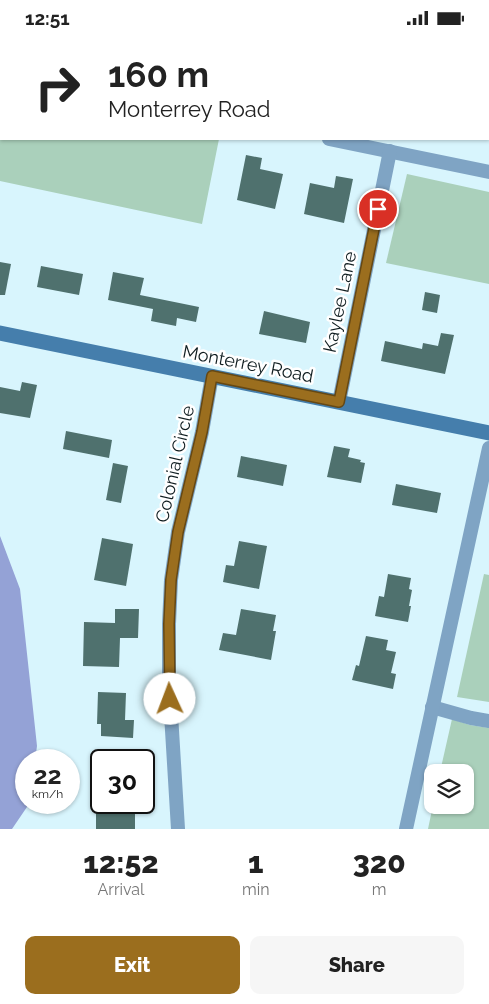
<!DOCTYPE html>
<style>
body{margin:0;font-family:Raleway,sans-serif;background:#f6f6f6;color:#222;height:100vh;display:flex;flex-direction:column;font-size:19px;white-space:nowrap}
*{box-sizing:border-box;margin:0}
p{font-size:16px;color:#767676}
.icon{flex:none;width:28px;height:28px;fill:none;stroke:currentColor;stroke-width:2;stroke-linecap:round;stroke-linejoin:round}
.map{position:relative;height:794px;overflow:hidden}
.panel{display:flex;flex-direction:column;background:#fff;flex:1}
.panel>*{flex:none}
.top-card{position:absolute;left:0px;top:0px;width:490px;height:105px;box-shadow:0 1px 4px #0004;background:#fff;color:#222;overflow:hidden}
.tools{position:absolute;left:424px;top:729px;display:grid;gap:10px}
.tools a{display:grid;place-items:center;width:50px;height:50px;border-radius:10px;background:#fff;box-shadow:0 1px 4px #0004;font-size:25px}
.speed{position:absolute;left:15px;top:714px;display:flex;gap:10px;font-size:25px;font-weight:700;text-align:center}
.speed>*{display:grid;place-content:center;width:65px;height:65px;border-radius:50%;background:#fff;box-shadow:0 1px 4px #0004;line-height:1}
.speed small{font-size:12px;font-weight:400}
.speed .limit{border:2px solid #111;border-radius:8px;background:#fff;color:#111}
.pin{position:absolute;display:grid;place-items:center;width:42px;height:42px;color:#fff;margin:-21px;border:2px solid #fff;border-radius:50%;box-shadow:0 1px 5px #0007}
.me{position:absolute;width:55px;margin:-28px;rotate:358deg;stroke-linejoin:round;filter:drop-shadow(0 0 4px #0008)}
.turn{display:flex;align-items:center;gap:18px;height:105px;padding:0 25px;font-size:22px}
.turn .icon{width:65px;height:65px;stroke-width:2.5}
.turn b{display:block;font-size:35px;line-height:42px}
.eta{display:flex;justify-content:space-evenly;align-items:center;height:85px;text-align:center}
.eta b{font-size:30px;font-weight:800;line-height:35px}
.button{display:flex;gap:10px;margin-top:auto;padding:10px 25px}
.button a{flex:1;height:58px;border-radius:10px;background:#9b6e1e;color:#fff;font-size:20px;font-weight:800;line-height:58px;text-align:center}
.button a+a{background:#f6f6f6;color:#222}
.status{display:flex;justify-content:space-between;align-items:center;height:35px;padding:0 25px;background:#fff;direction:ltr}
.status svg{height:14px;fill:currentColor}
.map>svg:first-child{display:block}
</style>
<div class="status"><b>12:51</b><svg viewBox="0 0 49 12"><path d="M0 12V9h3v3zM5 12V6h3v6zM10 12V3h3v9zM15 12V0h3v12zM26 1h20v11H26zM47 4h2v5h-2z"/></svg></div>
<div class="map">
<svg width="489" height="794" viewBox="0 0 489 794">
<rect width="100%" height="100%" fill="#d8f5fd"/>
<g fill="#aad0bb">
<path d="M0,0H29L34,1H1V104H219L202,189L0,146Z"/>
<path d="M407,139L489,157V249L386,228Z"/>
<path d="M484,539L489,540V667L457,662Z"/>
<path d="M452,684L470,690L489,693V794H428L433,770H465V738L440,737Z"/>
</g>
<path fill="#94a2d6" d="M0,501L20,554L37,711L35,725H26V768H29V769L12,794H0Z"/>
<g fill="#4f716e">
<path d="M246,120L262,123L260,134L283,139L275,174L237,165Z"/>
<path d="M336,141L353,144L344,188L304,179L310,148L334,153Z"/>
<path d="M0,227L11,229L5,260H0Z"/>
<path d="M41,231L83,239L79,260L37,252Z"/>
<path d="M113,237L144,243L140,260L199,272L196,287L177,283L176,291L151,286L153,274L108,265Z"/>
<path d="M425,257L440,260L437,278L422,275Z"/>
<path d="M264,276L310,287L306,308L259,299Z"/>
<path d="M441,298L454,300L445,339L381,326L385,306L422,314L423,308L438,311Z"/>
<path d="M22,347L37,350L30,383L0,378V352L20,356Z"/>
<path d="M66,396L112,405L109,423L63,414Z"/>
<path d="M334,411L350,414L348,422L361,425L360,427L365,428L361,448L327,442Z"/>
<path d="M241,421L287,430L283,451L237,442Z"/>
<path d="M113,428L128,431L121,468L106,465Z"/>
<path d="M396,449L441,458L437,478L392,470Z"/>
<path d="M102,503L133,509L126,551L94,545Z"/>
<path d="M239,506L267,511L259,554L223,547L226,530L234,531Z"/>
<path d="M388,539L411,543L409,554L412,555L409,571H411L408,587L375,581L379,561L384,562Z"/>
<path d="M115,574H139L138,603H120L119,632L83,631L84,587L115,588Z"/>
<path d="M241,574L276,580L273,596H276L271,625L219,615L223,598L236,600Z"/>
<path d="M366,601L388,605L386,615L396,617L391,638L396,639L393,654L352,645L356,630L359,631Z"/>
<path d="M98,657L126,658L125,685H134L133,703L101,701V689H97Z"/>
<rect x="96" y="768" width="39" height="26"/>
</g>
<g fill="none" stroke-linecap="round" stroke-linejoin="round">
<g stroke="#7fa4c4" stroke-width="14">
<path d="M195,1V0"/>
<path d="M329,104L489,137"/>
<path d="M339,367L390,116"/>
<path d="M432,672L471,683L489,686"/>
<path d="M178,794L169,646V589L171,545L178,497L202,397L212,341"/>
<path d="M406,794L489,413"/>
</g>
<path stroke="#457eac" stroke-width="15" d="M0,298L489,398"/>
</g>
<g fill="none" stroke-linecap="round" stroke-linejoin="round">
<defs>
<path id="route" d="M170,664L169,589L171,545L178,497L202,397L212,341L339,367L378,174"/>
</defs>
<use href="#route" stroke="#654814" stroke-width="12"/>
<use href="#route" stroke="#9b6e1e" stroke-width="9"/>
</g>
<g text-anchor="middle" stroke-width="5" stroke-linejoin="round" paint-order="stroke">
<g font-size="18" fill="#0f1d20" stroke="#fff">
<text transform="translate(340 267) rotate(-78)" y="6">Kaylee Lane</text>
<text transform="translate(248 329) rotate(11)" y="6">Monterrey Road</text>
<text transform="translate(175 429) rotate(-77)" y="6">Colonial Circle</text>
</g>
</g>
</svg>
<div class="tools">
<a><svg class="icon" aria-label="layers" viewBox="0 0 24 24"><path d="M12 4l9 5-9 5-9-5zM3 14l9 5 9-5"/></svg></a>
</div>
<div class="speed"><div>22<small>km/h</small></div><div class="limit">30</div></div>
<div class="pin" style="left:378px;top:174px;background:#d93025"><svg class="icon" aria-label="arrive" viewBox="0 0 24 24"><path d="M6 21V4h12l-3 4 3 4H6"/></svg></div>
<svg class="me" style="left:170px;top:664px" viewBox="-20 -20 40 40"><circle r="19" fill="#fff"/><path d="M0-13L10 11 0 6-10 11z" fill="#9b6e1e"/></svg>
<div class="top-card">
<div class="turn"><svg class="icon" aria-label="right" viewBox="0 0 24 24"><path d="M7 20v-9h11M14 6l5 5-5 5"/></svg><div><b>160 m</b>Monterrey Road</div></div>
</div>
</div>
<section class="panel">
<div class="eta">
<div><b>12:52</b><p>Arrival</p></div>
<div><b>1</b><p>min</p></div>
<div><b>320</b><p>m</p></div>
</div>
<div class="button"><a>Exit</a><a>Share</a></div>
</section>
